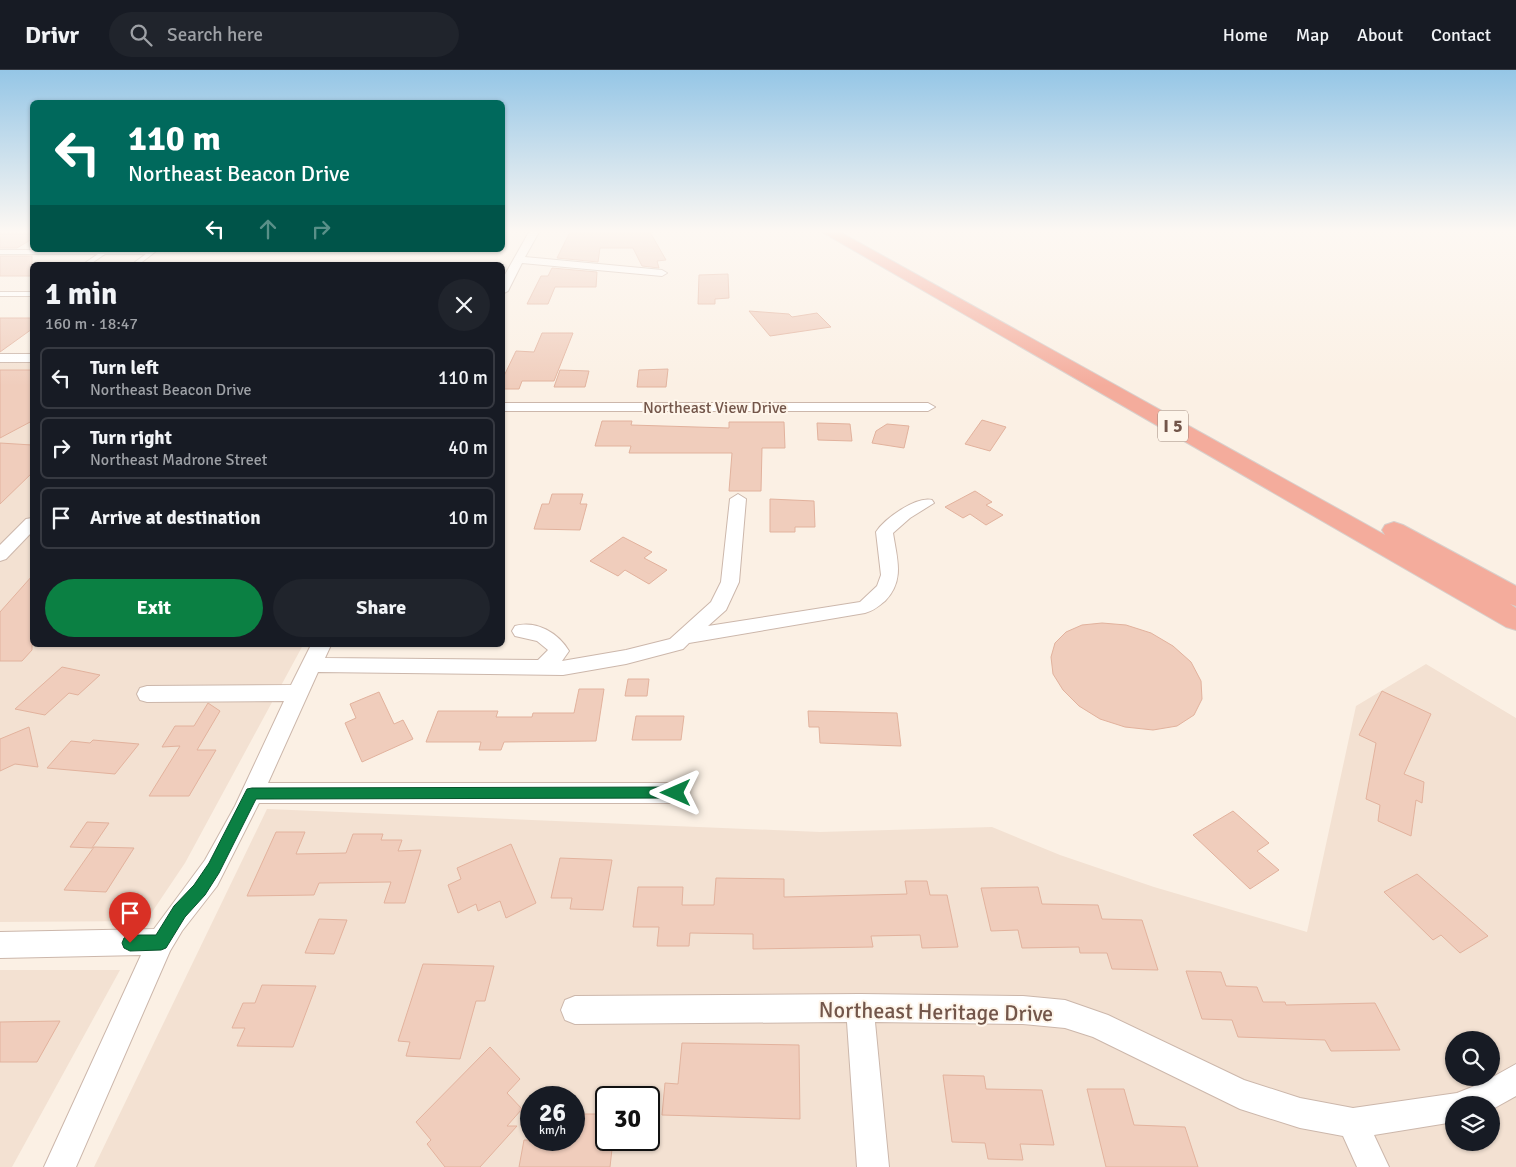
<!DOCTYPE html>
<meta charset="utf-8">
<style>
body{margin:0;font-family:Signika,sans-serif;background:#20242c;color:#f1f3f6;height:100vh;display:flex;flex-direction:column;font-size:19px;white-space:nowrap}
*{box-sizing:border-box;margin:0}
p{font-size:16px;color:#9ea1a6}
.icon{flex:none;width:28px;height:28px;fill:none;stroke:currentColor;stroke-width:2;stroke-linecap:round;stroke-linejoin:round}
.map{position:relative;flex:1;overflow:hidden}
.sheet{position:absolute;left:30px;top:192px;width:475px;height:385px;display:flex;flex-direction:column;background:#171b24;border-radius:8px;box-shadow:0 1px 4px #0004}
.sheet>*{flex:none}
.hud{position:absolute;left:30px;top:30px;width:475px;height:152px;border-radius:8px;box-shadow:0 1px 4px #0004;background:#00695c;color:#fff;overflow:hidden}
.tools{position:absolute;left:1445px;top:961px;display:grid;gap:10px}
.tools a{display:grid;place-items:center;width:55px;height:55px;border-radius:50%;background:#171b24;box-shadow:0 1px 4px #0004;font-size:25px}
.speed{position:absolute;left:520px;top:1016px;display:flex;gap:10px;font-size:25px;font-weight:700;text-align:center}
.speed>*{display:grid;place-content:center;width:65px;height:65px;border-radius:50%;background:#171b24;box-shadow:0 1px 4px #0004;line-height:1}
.speed small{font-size:12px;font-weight:400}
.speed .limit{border:2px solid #111;border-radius:8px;background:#fff;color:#111}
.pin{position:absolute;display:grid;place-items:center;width:42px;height:42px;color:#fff;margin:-51px -21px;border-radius:50% 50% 50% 0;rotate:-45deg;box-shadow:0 0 5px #0007}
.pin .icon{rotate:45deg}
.me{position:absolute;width:55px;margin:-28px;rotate:270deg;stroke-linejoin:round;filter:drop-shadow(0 0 4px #0008)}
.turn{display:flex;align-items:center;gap:18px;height:105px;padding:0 15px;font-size:22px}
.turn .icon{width:65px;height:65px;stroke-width:2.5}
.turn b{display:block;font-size:35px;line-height:42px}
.lanes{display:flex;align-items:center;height:48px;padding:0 15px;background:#0003;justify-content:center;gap:25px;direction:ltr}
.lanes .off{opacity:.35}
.round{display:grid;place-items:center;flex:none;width:52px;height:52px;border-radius:26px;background:#20242c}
.overview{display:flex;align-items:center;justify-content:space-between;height:85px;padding:0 15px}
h1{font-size:30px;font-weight:700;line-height:38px}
.action{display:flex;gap:10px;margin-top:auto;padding:10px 15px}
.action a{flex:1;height:58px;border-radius:30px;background:#0b8043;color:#fff;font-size:20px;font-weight:700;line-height:58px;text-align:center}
.action a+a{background:#20242c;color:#f1f3f6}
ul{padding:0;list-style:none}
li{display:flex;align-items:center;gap:15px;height:62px;margin:0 10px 8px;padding:0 5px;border:2px solid #363941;border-radius:8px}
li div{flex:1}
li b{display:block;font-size:19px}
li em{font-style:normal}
header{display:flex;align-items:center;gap:30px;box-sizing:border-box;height:70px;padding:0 25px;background:#171b24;border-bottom:1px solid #363941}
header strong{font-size:24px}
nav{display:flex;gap:28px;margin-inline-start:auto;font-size:18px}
.search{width:350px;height:45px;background:#20242c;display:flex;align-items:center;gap:12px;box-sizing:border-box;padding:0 18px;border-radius:28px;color:#9ea1a6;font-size:19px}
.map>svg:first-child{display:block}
</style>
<header>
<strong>Drivr</strong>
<div class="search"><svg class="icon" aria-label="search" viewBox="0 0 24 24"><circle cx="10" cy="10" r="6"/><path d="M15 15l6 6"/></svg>Search here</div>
<nav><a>Home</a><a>Map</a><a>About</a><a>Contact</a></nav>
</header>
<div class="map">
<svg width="1516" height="1097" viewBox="0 0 1516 1097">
<rect width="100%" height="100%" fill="#fbf0e4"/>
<g fill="#f3e1d2" fill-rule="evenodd">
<path d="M0,292H32V575H303L185,793L146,851L0,852Z"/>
<path d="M1426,594L1516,648V1097H94L267,739L820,762L992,757L1060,785L1154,817L1307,862L1356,636ZM1454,970H1491V1008H1454ZM531,1028H574V1070H531ZM606,1028H649V1070H606ZM1454,1035H1491V1072H1454Z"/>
<path d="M0,900H120L12,1097H0Z"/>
</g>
<g fill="#f0cdbc" stroke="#e2b29d">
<path d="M570,162H650L666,190L657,191L659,198L642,196L633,178H600L598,192L557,188Z"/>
<path d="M0,164H32V169L17,178H0Z"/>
<rect x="0" y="186" width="32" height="20"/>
<path d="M552,198L597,202L596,217H555L548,234H527L541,206H548Z"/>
<path d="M728,204L729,228L715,229V234H698L699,205Z"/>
<path d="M749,241L789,244L792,247L817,243L831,257L770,266Z"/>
<path d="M0,248H32V259L0,282Z"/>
<path d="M542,263H573L554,311H522L519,319H502V310L516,281L534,282Z"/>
<path d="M668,299L666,317H637L639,300Z"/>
<path d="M0,300H32V351L0,368Z"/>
<path d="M560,300L589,301L585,317H554Z"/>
<path d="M982,350L1006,357L990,381L965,374Z"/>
<path d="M602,351H632L631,355L729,358V352H784L785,378H762L761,421H729L732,383H629L631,376H595Z"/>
<path d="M817,353L850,354L852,371L818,370Z"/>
<path d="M887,354L909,356L904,378L872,373L876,361Z"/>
<path d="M0,373L32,375V403L0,434Z"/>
<path d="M975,421L992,432L986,435L1003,445L986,455L970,444L963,448L945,437Z"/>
<path d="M552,424H583L580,434H587L580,460L534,459L542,434H549Z"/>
<path d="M770,429L814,431L815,457H795V462H770Z"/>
<path d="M623,467L652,482L644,488L667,500L649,514L625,500L618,506L590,491Z"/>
<path d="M32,506V580L22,591H0V542Z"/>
<path d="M1102,553L1126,555L1151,563L1173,576L1191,592L1201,611L1202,629L1194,645L1177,656L1153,660L1125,657L1100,649L1079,636L1063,620L1053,604L1051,587L1055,573L1066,562L1082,555Z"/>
<path d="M62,597L100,605L78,625L69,623L45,645L15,639Z"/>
<path d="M628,609H649L647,626H625Z"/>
<path d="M579,619H604L596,671L504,672L501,680H479L481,672H426L438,641H498L496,647H532L533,643H574Z"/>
<path d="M1382,621L1431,644L1404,704L1424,712L1422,733L1416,730L1411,766L1378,751L1380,735L1366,729L1376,673L1359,665Z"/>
<path d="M379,622L394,654L403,650L413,669L362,692L345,653L356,648L350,634Z"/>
<path d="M208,633L220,641L197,680H216L189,726H149L180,676L162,677L175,656H194Z"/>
<path d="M808,641L897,643L901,676L820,673L819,657H809Z"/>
<path d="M636,646H684L681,670H632Z"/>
<path d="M29,657L38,697L15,694L0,701V669Z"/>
<path d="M93,670L139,674L115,704L47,698L71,671L90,673Z"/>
<path d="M1233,741L1269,773L1257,781L1279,800L1250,819L1193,765Z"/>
<path d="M87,752L109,753L92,778L70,777Z"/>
<path d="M276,762H305L296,784L346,783L353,764H383L381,770H402L398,781L421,780L405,833H384L391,812L319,813L314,825L247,826Z"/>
<path d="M511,774L536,833L506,848L500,831L478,841L476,834L458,843L448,815L461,809L457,798Z"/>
<path d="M94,777L134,778L106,822L64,820Z"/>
<path d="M560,788L612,790L603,840L570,839L572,828H551Z"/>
<path d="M1417,804L1488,866L1460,883L1441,865L1433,870L1384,822Z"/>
<path d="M716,808L784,809V827L907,824L905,811H927L930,825H947L958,877L922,878L920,865L871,866L873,877L753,879V864L690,863L689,876H657L659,857H633L638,817H683L682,835H714Z"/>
<path d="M1038,817L1042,834L1098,835L1102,849L1142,850L1158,900L1112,899L1107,883H1080L1079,877L1022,878L1018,860L991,861L981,818Z"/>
<path d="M319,849L347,850L334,884L305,883Z"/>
<path d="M423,894L494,896L485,931H476L460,989L406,986L410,972L398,971Z"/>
<path d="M1186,901L1221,902L1226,916L1257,917L1263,932H1285L1286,935L1375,933L1400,980L1331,981L1325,970L1238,967L1232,950L1202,949Z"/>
<path d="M262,915L316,916L293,977L237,976L245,958H232L243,933H255Z"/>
<path d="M60,951L37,992H0V952Z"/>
<path d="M682,973L799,975L800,1049L662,1045L665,1013L678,1014Z"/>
<path d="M490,977L520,1009L507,1023L522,1039L507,1056H517L480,1097H445L427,1074L431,1070L416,1052Z"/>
<path d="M943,1005L984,1006L986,1019L1042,1020L1054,1075L1020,1074L1023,1090L988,1089L985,1073L952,1072Z"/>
<path d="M1087,1019H1124L1134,1055L1185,1057L1198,1097H1106Z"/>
<path d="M577,1044H606V1070H613L610,1097H519L524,1070H574V1056L576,1055Z"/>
</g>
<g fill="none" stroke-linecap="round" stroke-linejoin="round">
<defs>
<g id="service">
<path d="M0,180H152L155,182L138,195H131L146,184H105L89,195H82L98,184H0Z"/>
<rect x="0" y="222" width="32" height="4"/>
</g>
<g id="minor">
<path d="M529,162H539L525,187L662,200L667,203L662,206L522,193L508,221L502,224V210Z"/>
<rect x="0" y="284" width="32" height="8"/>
<path d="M502,333H928L935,337L928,341H502Z"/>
<path d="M738,424L746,429L739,512L726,540L708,556L860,532L877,516L881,505L876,462C884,449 916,426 932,430L934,433L910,448L893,463C897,489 905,510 885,531C879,536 873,541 865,543L689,573L683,579L626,594L563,605L318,602L268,713H676L684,716L687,723L684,730L676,733H259L217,816L182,861L170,881L76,1097H44L141,885L0,888V862L154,859L205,790L235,736L284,631L147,632L140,630L137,624L140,618L147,616L291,615L311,575H331L325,588L538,590L548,580L537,571L515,566L512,561L515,556C537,550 558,563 569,581L562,591L626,580L670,569L711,532L721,512L730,429Z"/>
<path d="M32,448V462L6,489L0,491V475L26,449Z"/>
<path d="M860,924L1023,926L1065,930L1108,945L1244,1010L1300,1028L1353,1038L1457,1023L1482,1013L1516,994V1026L1491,1040V1035H1454V1052L1374,1065L1389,1097H1357L1343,1066L1300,1058L1240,1039L1093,967L1065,958L1023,954L875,952L889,1097H857L847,952L575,954L565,950L561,940L565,930L575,926Z"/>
</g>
<path id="motorway" d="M822,162H840L1385,465L1382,460L1385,455L1394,452L1403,455L1516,516V536L1510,534L1516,538V560L1506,557Z"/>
</defs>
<use href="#service" stroke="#ccb7ab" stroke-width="2"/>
<use href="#minor" stroke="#ccb7ab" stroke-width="2"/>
<use href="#motorway" stroke="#d8d0cc" stroke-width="2"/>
<use href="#service" fill="#fff" fill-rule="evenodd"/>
<use href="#minor" fill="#fff" fill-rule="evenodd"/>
<use href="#motorway" fill="#f4ac9c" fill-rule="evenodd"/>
</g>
<linearGradient id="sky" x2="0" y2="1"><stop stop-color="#95c6e6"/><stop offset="0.51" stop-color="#fdf8f3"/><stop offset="1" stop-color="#fdf8f3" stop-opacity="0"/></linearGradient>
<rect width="1516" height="316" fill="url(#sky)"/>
<path fill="#0b8043" stroke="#07532c" d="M676,717L681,718L683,723L681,727L676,728L256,729L219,803L205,825L185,847L166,878L161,880L130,881L124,878L122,873L124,868L130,865H156L174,836L194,815L209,793L247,719L252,718Z"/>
<g text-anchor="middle" stroke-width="4" stroke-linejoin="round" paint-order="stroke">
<g font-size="16" fill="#73564a" stroke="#fef5ea">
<text x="715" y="343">Northeast View Drive</text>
</g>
<rect fill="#fef5ea" stroke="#9d867a" stroke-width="1" x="1158" y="340.5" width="30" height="31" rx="4"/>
<g font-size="18" font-weight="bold" fill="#73564a">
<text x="1173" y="362">I 5</text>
</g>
<g font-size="22" fill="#73564a" stroke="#fef5ea">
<text transform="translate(936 941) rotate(1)" y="8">Northeast Heritage Drive</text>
</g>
</g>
</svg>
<div class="tools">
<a><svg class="icon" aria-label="search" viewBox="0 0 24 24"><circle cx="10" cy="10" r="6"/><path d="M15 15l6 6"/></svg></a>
<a><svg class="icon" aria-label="layers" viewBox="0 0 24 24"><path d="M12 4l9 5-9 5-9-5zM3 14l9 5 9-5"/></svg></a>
</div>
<div class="speed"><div>26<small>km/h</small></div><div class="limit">30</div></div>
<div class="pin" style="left:130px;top:873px;background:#d93025"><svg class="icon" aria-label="arrive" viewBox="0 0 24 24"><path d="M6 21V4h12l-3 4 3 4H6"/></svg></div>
<svg class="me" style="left:676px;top:723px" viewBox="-20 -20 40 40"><path d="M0-17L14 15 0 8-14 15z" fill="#0b8043" stroke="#fff" stroke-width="4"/></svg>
<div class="hud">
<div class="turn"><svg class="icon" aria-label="left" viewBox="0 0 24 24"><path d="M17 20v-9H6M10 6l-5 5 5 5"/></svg><div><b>110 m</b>Northeast Beacon Drive</div></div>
<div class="lanes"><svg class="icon" aria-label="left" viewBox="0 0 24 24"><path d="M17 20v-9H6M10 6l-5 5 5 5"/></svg><svg class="icon off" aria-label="ahead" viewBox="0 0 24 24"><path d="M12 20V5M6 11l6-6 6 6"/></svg><svg class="icon off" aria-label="right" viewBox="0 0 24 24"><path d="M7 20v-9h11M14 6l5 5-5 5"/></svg></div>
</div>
<section class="sheet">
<div class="overview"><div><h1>1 min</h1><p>160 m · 18:47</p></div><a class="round"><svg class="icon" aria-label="close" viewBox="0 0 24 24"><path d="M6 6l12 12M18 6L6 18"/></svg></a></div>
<ul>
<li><svg class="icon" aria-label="left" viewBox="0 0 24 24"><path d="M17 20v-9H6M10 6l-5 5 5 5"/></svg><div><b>Turn left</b><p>Northeast Beacon Drive</p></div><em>110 m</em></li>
<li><svg class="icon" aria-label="right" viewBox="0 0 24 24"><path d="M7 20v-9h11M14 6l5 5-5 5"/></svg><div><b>Turn right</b><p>Northeast Madrone Street</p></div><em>40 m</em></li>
<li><svg class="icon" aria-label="arrive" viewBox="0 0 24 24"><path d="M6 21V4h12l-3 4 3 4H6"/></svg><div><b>Arrive at destination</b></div><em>10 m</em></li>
</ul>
<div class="action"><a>Exit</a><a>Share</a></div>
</section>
</div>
